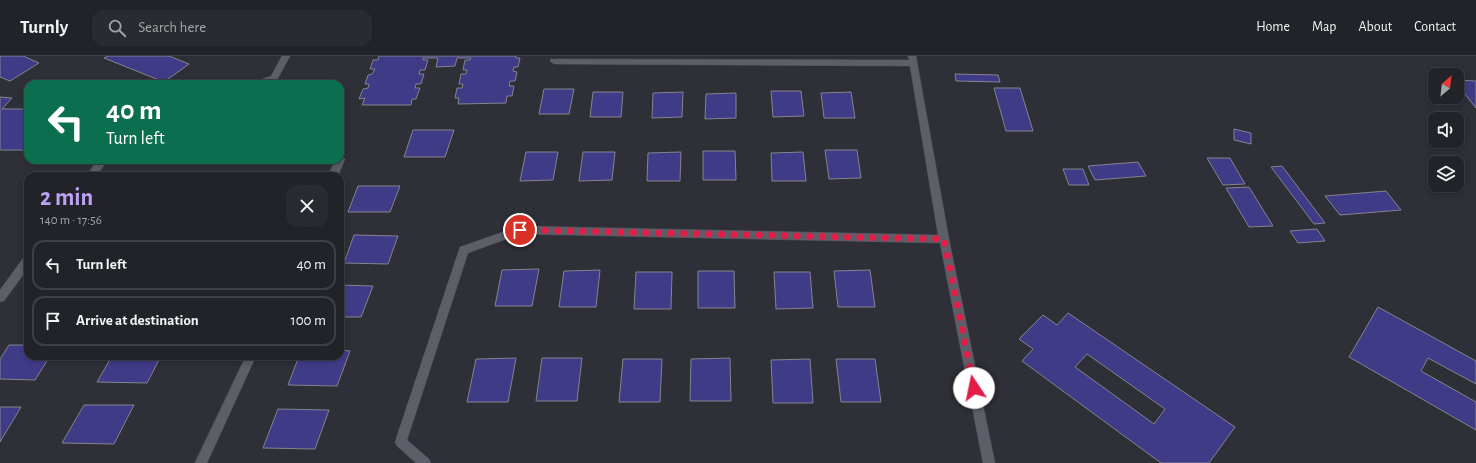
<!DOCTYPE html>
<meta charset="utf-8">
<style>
body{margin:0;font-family:"Alegreya Sans",sans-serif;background:#2a2b31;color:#f1f3f6;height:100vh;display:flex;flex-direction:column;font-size:15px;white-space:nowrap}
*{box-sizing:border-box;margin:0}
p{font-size:13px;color:#a2a4a8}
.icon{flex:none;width:22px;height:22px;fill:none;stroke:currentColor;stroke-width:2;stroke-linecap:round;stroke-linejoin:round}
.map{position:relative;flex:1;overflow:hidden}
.drawer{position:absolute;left:24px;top:116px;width:320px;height:188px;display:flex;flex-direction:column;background:#222329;border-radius:12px;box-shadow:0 2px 6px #0003,0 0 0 1px #3f4046}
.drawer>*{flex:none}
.guide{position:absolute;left:24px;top:24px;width:320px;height:84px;border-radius:12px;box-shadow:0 2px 6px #0003,0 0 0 1px #3f4046;background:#0b6e4f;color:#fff;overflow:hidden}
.needle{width:26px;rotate:28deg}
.controls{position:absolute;left:1428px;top:12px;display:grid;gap:8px}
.controls a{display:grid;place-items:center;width:36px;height:36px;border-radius:8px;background:#222329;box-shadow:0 2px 6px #0003,0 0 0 1px #3f4046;font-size:20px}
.pin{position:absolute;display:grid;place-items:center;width:34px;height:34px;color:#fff;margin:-17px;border:2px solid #fff;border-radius:50%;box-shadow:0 1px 4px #0007}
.me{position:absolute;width:44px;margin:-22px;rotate:349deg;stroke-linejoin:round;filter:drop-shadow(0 0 3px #0008)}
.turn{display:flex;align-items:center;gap:14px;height:84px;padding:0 16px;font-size:18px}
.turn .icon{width:52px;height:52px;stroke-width:2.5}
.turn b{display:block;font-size:28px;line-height:34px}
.round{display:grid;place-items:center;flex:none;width:42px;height:42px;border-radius:12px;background:#2a2b31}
.overview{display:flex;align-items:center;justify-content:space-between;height:68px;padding:0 16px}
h1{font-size:24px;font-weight:700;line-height:30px;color:#bca0f2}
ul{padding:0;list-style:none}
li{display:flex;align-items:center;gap:12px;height:50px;margin:0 8px 6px;padding:0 8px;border:2px solid #3f4046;border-radius:12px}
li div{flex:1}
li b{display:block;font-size:15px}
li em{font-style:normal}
header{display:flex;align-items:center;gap:24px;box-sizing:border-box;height:56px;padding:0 20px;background:#222329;border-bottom:1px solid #3f4046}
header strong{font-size:19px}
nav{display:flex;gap:22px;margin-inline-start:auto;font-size:14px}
.search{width:280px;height:36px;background:#2a2b31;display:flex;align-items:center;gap:10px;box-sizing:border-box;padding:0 14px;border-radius:12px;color:#a2a4a8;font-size:15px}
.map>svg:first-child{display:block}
</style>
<header>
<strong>Turnly</strong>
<div class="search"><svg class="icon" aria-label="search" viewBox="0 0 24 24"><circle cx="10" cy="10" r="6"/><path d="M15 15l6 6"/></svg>Search here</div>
<nav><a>Home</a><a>Map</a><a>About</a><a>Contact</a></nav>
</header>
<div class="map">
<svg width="1476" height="407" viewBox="0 0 1476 407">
<rect width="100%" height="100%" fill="#2e2f37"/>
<g fill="#403b87" stroke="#83848e" fill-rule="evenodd">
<path d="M0,0H23L39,7L10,25L0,21Z"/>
<path d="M108,0H169L189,8L164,26L104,2Z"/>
<path d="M379,0H516V2H520L518,11H514L513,15L517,16L515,25H510L509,30H514L512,40H507L506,47L458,48L459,42H455L457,32H462L463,28H459L461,18H466L467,14H463L465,4H470L471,2H457L455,10L436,11L438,2H423V4H428L425,14H420L419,18H424L421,28H416L415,32H420L416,43H412L411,49H362L365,42L359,43L363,33L368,32L369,28H365L368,19L372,18L375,13H370L373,4H378Z"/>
<path d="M955,18L998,19L1000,26L956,25Z"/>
<path d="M124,24L122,28H93L95,25Z"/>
<path d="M1457,24L1476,25V52L1457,28Z"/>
<path d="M994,32H1020L1033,75H1006Z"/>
<path d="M544,33H574L569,58H539Z"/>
<path d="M771,35H801L804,60L773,61Z"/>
<path d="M593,36H623L621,61H590Z"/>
<path d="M683,36L682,61L652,62L653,37Z"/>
<path d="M851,36L855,62H824L821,37Z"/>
<path d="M736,37V62L705,63L706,38Z"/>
<path d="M0,41L12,42L2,53H28V94H0Z"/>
<path d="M1234,73L1251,77V88L1234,84Z"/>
<path d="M413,74H454L445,101H404Z"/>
<path d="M825,94H857L861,122L829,123Z"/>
<path d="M703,95H735L736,124H703Z"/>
<path d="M526,96H558L553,124L520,125Z"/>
<path d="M583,96H615L612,124L579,125Z"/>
<path d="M681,96L680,125H647L648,97Z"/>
<path d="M803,96L806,125H772L771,97Z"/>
<path d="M1207,102H1230L1245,128L1223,129Z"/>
<path d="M1138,106L1146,120L1095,124L1088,110Z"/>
<path d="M1282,110L1325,167L1314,168L1271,111Z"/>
<path d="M1063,113H1083L1089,129H1069Z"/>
<path d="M358,130H400L390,156H348Z"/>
<path d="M1249,131L1273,170L1249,171L1226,132Z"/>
<path d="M1386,135L1401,154L1340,159L1325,140Z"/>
<path d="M1317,173L1325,185L1298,187L1290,175Z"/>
<path d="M354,179L398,180L388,208L344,207Z"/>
<path d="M539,213L532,250H495L502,214Z"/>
<path d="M600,214L596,251H559L564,215Z"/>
<path d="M870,214L875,251H838L834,215Z"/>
<path d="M698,215H734L735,252H698Z"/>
<path d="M636,216H672L671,253H634Z"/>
<path d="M774,216H810L813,252L776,253Z"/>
<path d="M340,229L373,230L361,261H340Z"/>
<path d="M1378,251L1476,305V328L1428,302L1421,315L1476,346V374L1349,301Z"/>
<path d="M1068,257L1235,371L1209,407H1161L1022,305L1033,293L1019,283L1043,259L1057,269ZM1087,298L1165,353L1154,368L1075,311Z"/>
<path d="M9,289H28V300H50L35,324L0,323V303Z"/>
<path d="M340,294L350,295L337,330L288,329L299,300H340Z"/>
<path d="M112,300H161L147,327L97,326Z"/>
<path d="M516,302L508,346H467L476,303Z"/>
<path d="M542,302H582L577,345H536Z"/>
<path d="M730,302L731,345H690L691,303Z"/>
<path d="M623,303H662L660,346H619Z"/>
<path d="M810,303L813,347H773L771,304Z"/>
<path d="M836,303H875L881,346H841Z"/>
<path d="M84,349H134L114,388L62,387Z"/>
<path d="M0,351H21L0,386Z"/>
<path d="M278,353L329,354L315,393L263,392Z"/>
</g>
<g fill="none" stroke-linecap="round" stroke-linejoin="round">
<defs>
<g id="minor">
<path d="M282,0H290L277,24L265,28H253L254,26L271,20Z"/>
<path d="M908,0H916L949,183L995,407H983L940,187L520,178L468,197L407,384L429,403L431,407H416L397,390L395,386L460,191L520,170L938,179L910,10L554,8L550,5L551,3L909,4Z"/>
<path d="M340,100L345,103L338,120H328L335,104H340Z"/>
<path d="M98,104H108L96,120H86Z"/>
<path d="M28,200V212L4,245L0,246V234L24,201Z"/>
<path d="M246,300H256L207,407H195Z"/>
</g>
</defs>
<use href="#minor" stroke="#4b4c52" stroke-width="1"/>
<use href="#minor" fill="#5d5e67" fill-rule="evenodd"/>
</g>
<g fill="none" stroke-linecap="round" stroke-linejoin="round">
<path stroke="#e11d48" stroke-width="7" stroke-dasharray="0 12.6" d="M520,174L944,183L974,332"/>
</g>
</svg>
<div class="controls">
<a><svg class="needle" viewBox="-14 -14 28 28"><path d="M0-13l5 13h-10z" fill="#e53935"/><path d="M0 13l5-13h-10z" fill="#a2a4a8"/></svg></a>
<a><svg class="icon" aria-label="sound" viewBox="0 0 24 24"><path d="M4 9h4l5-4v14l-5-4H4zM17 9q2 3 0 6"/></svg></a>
<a><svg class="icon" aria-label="layers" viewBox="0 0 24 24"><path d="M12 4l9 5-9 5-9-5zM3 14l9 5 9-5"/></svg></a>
</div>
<div class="pin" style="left:520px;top:174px;background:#d93025"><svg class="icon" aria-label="arrive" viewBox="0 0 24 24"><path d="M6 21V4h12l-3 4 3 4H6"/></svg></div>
<svg class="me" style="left:974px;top:332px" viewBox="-20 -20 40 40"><circle r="19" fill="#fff"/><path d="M0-13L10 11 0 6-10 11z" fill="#e11d48"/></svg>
<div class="guide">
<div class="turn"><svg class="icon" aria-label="left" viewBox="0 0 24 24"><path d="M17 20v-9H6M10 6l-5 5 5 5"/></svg><div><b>40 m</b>Turn left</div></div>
</div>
<section class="drawer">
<div class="overview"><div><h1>2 min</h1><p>140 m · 17:56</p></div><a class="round"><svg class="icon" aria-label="close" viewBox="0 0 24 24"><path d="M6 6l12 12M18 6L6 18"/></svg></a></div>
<ul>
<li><svg class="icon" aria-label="left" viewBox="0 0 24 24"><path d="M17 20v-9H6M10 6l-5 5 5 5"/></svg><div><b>Turn left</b></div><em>40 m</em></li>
<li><svg class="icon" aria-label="arrive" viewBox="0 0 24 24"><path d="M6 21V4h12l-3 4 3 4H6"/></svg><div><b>Arrive at destination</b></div><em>100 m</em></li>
</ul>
</section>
</div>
